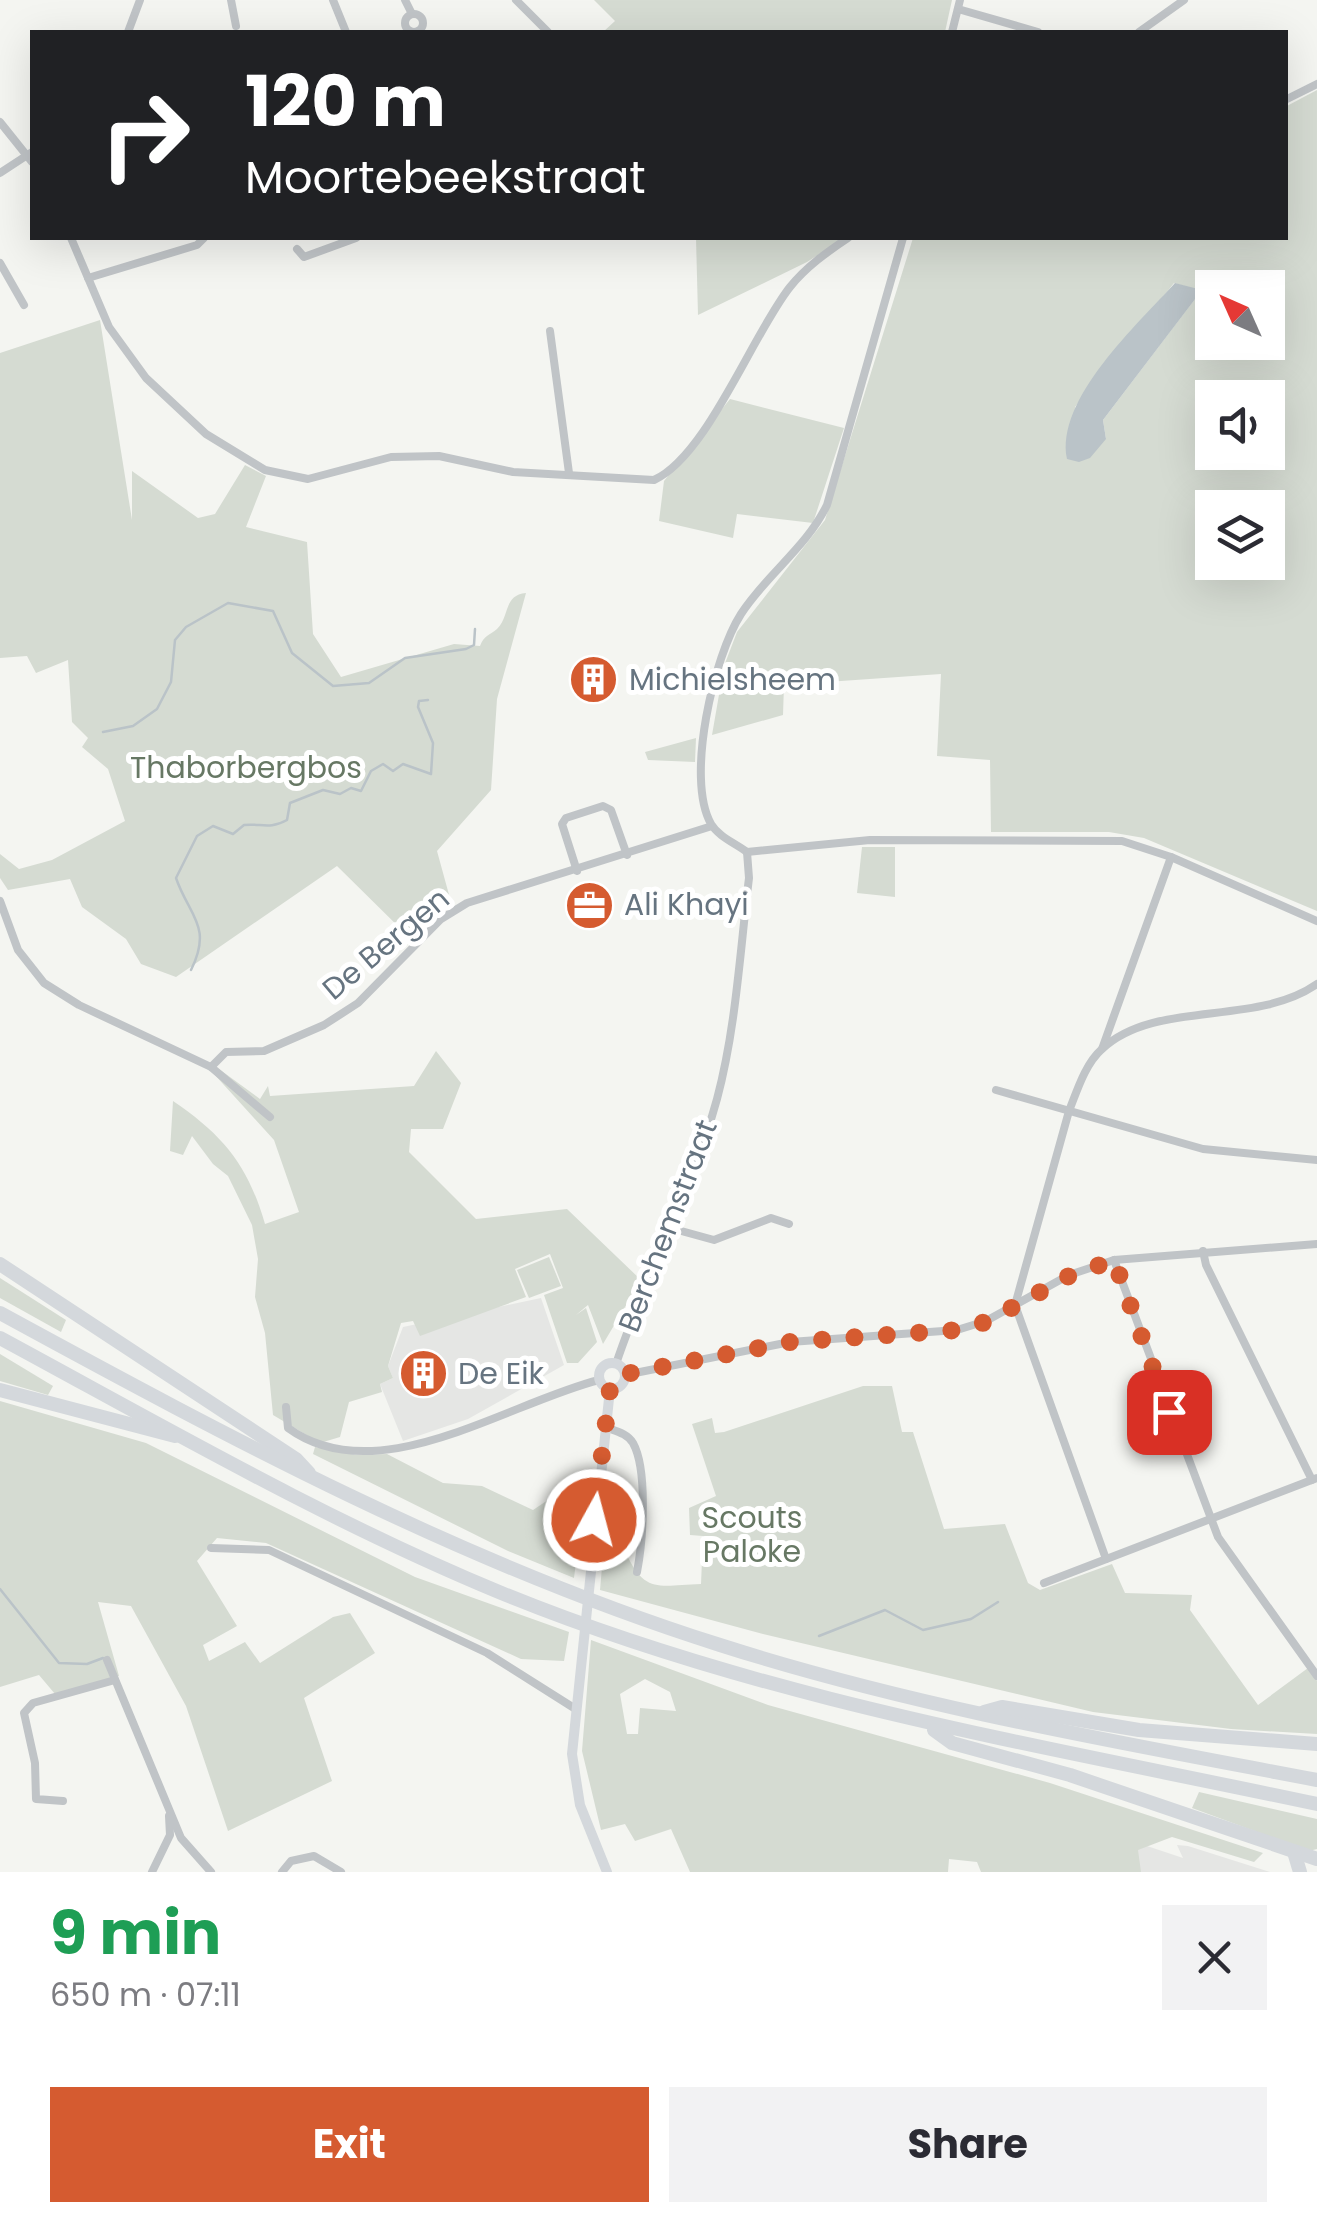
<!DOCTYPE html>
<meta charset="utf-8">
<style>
body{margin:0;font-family:Poppins,sans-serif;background:#f2f2f3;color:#2b2b33;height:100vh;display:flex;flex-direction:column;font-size:38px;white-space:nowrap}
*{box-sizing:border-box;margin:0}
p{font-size:32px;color:#7c7c81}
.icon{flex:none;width:55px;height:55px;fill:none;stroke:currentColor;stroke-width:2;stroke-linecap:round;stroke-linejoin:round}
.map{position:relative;height:1872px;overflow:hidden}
.sheet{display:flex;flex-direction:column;background:#fff;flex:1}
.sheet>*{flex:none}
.top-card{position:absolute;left:30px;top:30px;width:1258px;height:210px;border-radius:0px;box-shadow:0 10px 40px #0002;background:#202124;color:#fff;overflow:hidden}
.needle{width:65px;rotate:315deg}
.controls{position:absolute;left:1195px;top:270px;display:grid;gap:20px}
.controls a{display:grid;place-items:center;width:90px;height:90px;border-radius:0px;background:#fff;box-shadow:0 10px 40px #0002;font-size:50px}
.pin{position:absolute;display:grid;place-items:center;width:85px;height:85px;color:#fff;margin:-42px;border-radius:20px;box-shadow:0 5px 15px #0006}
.me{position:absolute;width:110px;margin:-55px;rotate:7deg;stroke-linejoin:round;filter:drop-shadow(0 0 8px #0008)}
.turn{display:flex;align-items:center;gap:35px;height:210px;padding:0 50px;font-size:45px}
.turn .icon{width:130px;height:130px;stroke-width:2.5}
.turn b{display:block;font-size:70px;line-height:85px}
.round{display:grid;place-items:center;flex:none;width:105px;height:105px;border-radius:0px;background:#f2f2f3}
.overview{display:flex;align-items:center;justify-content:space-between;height:170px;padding:0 50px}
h1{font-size:60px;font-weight:700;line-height:75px;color:#1e9e55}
.action{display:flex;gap:20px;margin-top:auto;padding:20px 50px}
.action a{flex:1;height:115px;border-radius:0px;background:#d55b30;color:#fff;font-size:40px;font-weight:700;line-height:115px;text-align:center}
.action a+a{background:#f2f2f3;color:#2b2b33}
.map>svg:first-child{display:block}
</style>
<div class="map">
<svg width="1317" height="1872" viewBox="0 0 1317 1872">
<rect width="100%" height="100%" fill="#f4f5f1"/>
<g fill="#e5e6e4">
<path d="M541,1298L564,1365L468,1419L403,1441L380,1384L393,1378L388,1366L403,1327Z"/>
<path d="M1135,1842L1183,1858L1177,1845L1188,1846L1270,1872H1139Z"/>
</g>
<g fill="#d5dbd2" fill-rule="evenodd">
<path d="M594,0H952L945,32H603L615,21Z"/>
<path d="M1317,90V911L1144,838L1109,832H991L990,760L937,756L941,674L784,685L783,715L712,735L724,666L737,632L825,520L913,238H1285V107ZM1174,283L1201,291L1103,420L1106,439L1075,407ZM1212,288H1268V342H1212ZM1212,398H1268V452H1212ZM1212,508H1268V562H1212Z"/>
<path d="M696,238H844L807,262L698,315Z"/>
<path d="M100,320L132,520V471L198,518L215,514L245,465L266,476L246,527L307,542L313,634L341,677L454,644L480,646C484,635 489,636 497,629C510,617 503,595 526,593L497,699L491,790L437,851L451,902L411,939L337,866L176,977L141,964L126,939L82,907L70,879L8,890L0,878V854L19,869L52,860L125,821L108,769L82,747L88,738L72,722L68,660L36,673L27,656L0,658V353Z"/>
<path d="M730,399L844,428L813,523L737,514L733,538L659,521L664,481Z"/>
<path d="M696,738L695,762L648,760L645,752Z"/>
<path d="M862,847H895V897L857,893Z"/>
<path d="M436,1051L461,1083L443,1129H411L409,1152L476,1219L567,1209L641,1280L603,1344L588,1305L576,1315L586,1308L597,1342L578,1363H567L544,1295L563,1288L550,1254L515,1269L526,1297L420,1336L413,1321L401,1323L388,1366L393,1378L380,1384L382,1392L349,1402L340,1437L320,1443L273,1415L265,1333L255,1297L258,1259L252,1225L228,1176L213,1164L192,1136L183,1155L170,1151L173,1101C223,1135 248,1165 265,1224L299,1212L274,1140L214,1074L219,1069L260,1099L268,1086L270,1096L414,1086Z"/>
<path d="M549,1257L561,1286L529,1298L517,1270Z"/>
<path d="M0,1278L66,1320L61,1332L0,1298Z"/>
<path d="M0,1354L53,1386L48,1395L0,1381Z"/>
<path d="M863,1386H892L902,1432H913L944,1529L1005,1524L1028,1583L1040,1590L1112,1564L1125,1593L1192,1595L1190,1610L1258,1705L1308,1668L1317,1681V1734L1231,1729L1093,1712L763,1634L600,1590L603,1556L626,1553C645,1595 660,1585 701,1584L703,1536L690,1535L689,1508L716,1496L692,1424L712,1418L715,1433L724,1432Z"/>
<path d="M0,1401L146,1443L415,1577L569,1632L564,1661L521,1659L266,1543L217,1538L197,1561L237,1626L203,1645L209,1661L245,1642L260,1663L333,1617L350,1613L375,1653L304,1698L332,1781L228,1831L186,1706L131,1606L98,1602L119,1676L55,1694L39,1675L0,1687Z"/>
<path d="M315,1447L356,1455L387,1454L443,1483L482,1486L533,1510L548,1500L585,1491L574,1578L508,1551L313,1454Z"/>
<path d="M591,1640L768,1705L1050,1783L1263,1853L1254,1862L1172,1837L1138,1850L1141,1872H981L977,1862L949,1859L948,1872H690L671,1829L635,1841L625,1824L601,1830L582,1751ZM645,1679L670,1692L676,1711L640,1708L638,1734H627L620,1694Z"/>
<path d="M1199,1792L1317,1819V1849L1309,1851L1192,1808Z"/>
</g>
<path fill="#bac3c8" d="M1175,283L1202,290L1103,420L1106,439L1090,458L1079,462L1067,459C1055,399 1138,324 1175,283Z"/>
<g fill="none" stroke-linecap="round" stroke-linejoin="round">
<g stroke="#bac3c8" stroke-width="2.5">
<path d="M103,732L133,726L157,709L171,682L175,640L186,627L228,603L273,611L292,653L333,686L369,683L405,658L466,649L474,645L475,629"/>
<path d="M191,970C213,926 189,916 176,878L197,836L213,826L233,834L244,825C261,823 269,830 287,820L290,803L323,790L340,794L351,788L361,791L371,771L383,764L393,771L403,764L431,774L433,743L418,707L419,701L428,700"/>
<path d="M0,1589L59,1663L87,1664L103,1658"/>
<path d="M819,1636L885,1610L923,1630L971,1619L998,1602"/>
</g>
<g stroke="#c0c4c7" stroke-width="8">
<path d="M231,0L236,26"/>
<path d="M333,0L346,32"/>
<path d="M405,0L412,14"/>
<path d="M516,0L548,32"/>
<path d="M958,9L1038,32"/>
<circle cx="414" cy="23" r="9"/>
<path d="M128,32L140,0"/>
<path d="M952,32L960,0"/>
<path d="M1139,32L1184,0"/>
<path d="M1285,100L1317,84"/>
<path d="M0,122L32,162"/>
<path d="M0,173L32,152"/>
<path d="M71,238L109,327L146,378L206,434L265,470L308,479L391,457L439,456L513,472L654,480C707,456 752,335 790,287C806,267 827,252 848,238"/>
<path d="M297,249L304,257L356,238"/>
<path d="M0,263L24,305"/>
<path d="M88,278L197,245L204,238"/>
<path d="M550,331L569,473"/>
<path d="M747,852C735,843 719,837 711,824C685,778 714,656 741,614C767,574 806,548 827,505L903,238"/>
<path d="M747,852L870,840L1122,841L1171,857L1317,921"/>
<path d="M577,871L562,824L566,818L603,806L611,810L627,855"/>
<path d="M0,901L18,950L44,983L79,1005L211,1067L270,1117"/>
<path d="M1102,1049L1171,857"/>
<path d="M211,1067L226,1052L264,1051L324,1025L358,1003L441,919L467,903L712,826"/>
<path d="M996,1090L1203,1149L1317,1160"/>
<path d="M674,1229L714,1240L771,1218L789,1224"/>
<path d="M1203,1251L1206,1265L1312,1480"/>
<path d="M1114,1260L1218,1537L1317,1676"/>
<path d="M616,1364C646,1274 692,1190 717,1099C736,1028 740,951 749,878L747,852"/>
<path d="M625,1375L790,1342L957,1330L986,1321L1069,1275L1114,1260L1317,1244"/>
<path d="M286,1407L288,1428C377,1493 507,1403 599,1380"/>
<path d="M605,1427C615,1431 627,1433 633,1443C648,1470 643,1541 637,1572"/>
<path d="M211,1548L269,1550L487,1653L574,1708"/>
<path d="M1106,1559L1015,1305L1069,1111C1077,1091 1085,1064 1102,1049C1155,999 1256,1027 1317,984"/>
<path d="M1044,1583L1317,1478"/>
<path d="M107,1660L181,1838L211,1872"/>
<path d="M63,1801L36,1799L35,1763L24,1713L33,1703L115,1680"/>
<path d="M152,1872L170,1835L169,1816"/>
<path d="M282,1872L291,1861L314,1856L341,1872"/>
</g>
<g stroke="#d4d8dc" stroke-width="10">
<circle cx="612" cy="1376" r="13"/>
<path d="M607,1872L580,1805L572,1754L610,1389"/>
</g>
<g stroke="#d4d8dc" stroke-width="14">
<path d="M0,1264L296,1459L309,1473"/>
<path d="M0,1313C233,1440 466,1565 720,1645C914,1707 1117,1742 1317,1780"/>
<path d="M0,1338C163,1426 327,1521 499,1592C762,1700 1040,1745 1317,1804"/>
<path d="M0,1390L175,1436"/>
<path d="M984,1712L1002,1707L1139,1730L1317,1744"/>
<path d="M934,1730L952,1743L1070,1775L1317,1859"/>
<path d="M1294,1852L1300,1872"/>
</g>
</g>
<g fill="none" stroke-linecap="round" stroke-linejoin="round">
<path stroke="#d55b30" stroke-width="18" stroke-dasharray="0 32.4" d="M594,1520L610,1389L623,1384L625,1374L790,1342L957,1330L986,1322L1069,1276L1114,1260L1169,1412"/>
</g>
<defs>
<symbol id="building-disc" viewBox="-11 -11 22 22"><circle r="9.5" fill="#d55b30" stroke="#fff"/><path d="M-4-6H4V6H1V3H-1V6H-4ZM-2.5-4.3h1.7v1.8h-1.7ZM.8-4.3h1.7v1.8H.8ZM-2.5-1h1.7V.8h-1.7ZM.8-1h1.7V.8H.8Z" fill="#fff"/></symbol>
<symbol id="office-disc" viewBox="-11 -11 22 22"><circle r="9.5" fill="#d55b30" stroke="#fff"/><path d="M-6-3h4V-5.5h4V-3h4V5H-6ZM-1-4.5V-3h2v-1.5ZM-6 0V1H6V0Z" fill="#fff"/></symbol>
</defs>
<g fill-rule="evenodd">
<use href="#building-disc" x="566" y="652" width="55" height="55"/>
<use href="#office-disc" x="562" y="878" width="55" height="55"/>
<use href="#building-disc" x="396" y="1346" width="55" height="55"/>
</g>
<g text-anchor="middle" stroke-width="10" stroke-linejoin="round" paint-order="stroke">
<g font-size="30" fill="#667480" stroke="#fff" text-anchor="start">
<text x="629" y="690">Michielsheem</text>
<text x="624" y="915">Ali Khayi</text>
<text x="458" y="1384">De Eik</text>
</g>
<g font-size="30" fill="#677864" stroke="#fff">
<text x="246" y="778">Thaborbergbos</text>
<text x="752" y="1528">Scouts<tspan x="752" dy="34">Paloke</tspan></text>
</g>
<g font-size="30" fill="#667480" stroke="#fff">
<text transform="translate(386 944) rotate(-40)" y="10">De Bergen</text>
<text transform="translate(668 1226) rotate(-69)" y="10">Berchemstraat</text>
</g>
</g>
</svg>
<div class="controls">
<a><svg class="needle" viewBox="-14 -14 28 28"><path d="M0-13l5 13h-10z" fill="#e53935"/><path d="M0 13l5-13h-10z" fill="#7c7c81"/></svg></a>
<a><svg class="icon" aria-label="sound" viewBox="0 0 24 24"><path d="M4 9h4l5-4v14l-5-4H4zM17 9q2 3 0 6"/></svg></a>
<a><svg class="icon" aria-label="layers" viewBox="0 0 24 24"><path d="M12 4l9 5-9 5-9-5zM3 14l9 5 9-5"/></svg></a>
</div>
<div class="pin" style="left:1169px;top:1412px;background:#d93025"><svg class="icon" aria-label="arrive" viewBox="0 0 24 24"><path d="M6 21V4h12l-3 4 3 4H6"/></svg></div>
<svg class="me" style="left:594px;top:1520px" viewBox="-20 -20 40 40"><circle r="17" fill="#d55b30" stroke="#fff" stroke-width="3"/><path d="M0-11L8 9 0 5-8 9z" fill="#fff"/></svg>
<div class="top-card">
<div class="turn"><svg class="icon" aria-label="right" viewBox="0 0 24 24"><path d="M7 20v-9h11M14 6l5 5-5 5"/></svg><div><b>120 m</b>Moortebeekstraat</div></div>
</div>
</div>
<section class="sheet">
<div class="overview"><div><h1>9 min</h1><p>650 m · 07:11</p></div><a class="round"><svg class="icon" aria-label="close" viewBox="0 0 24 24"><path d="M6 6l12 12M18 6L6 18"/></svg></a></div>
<div class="action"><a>Exit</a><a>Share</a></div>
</section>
